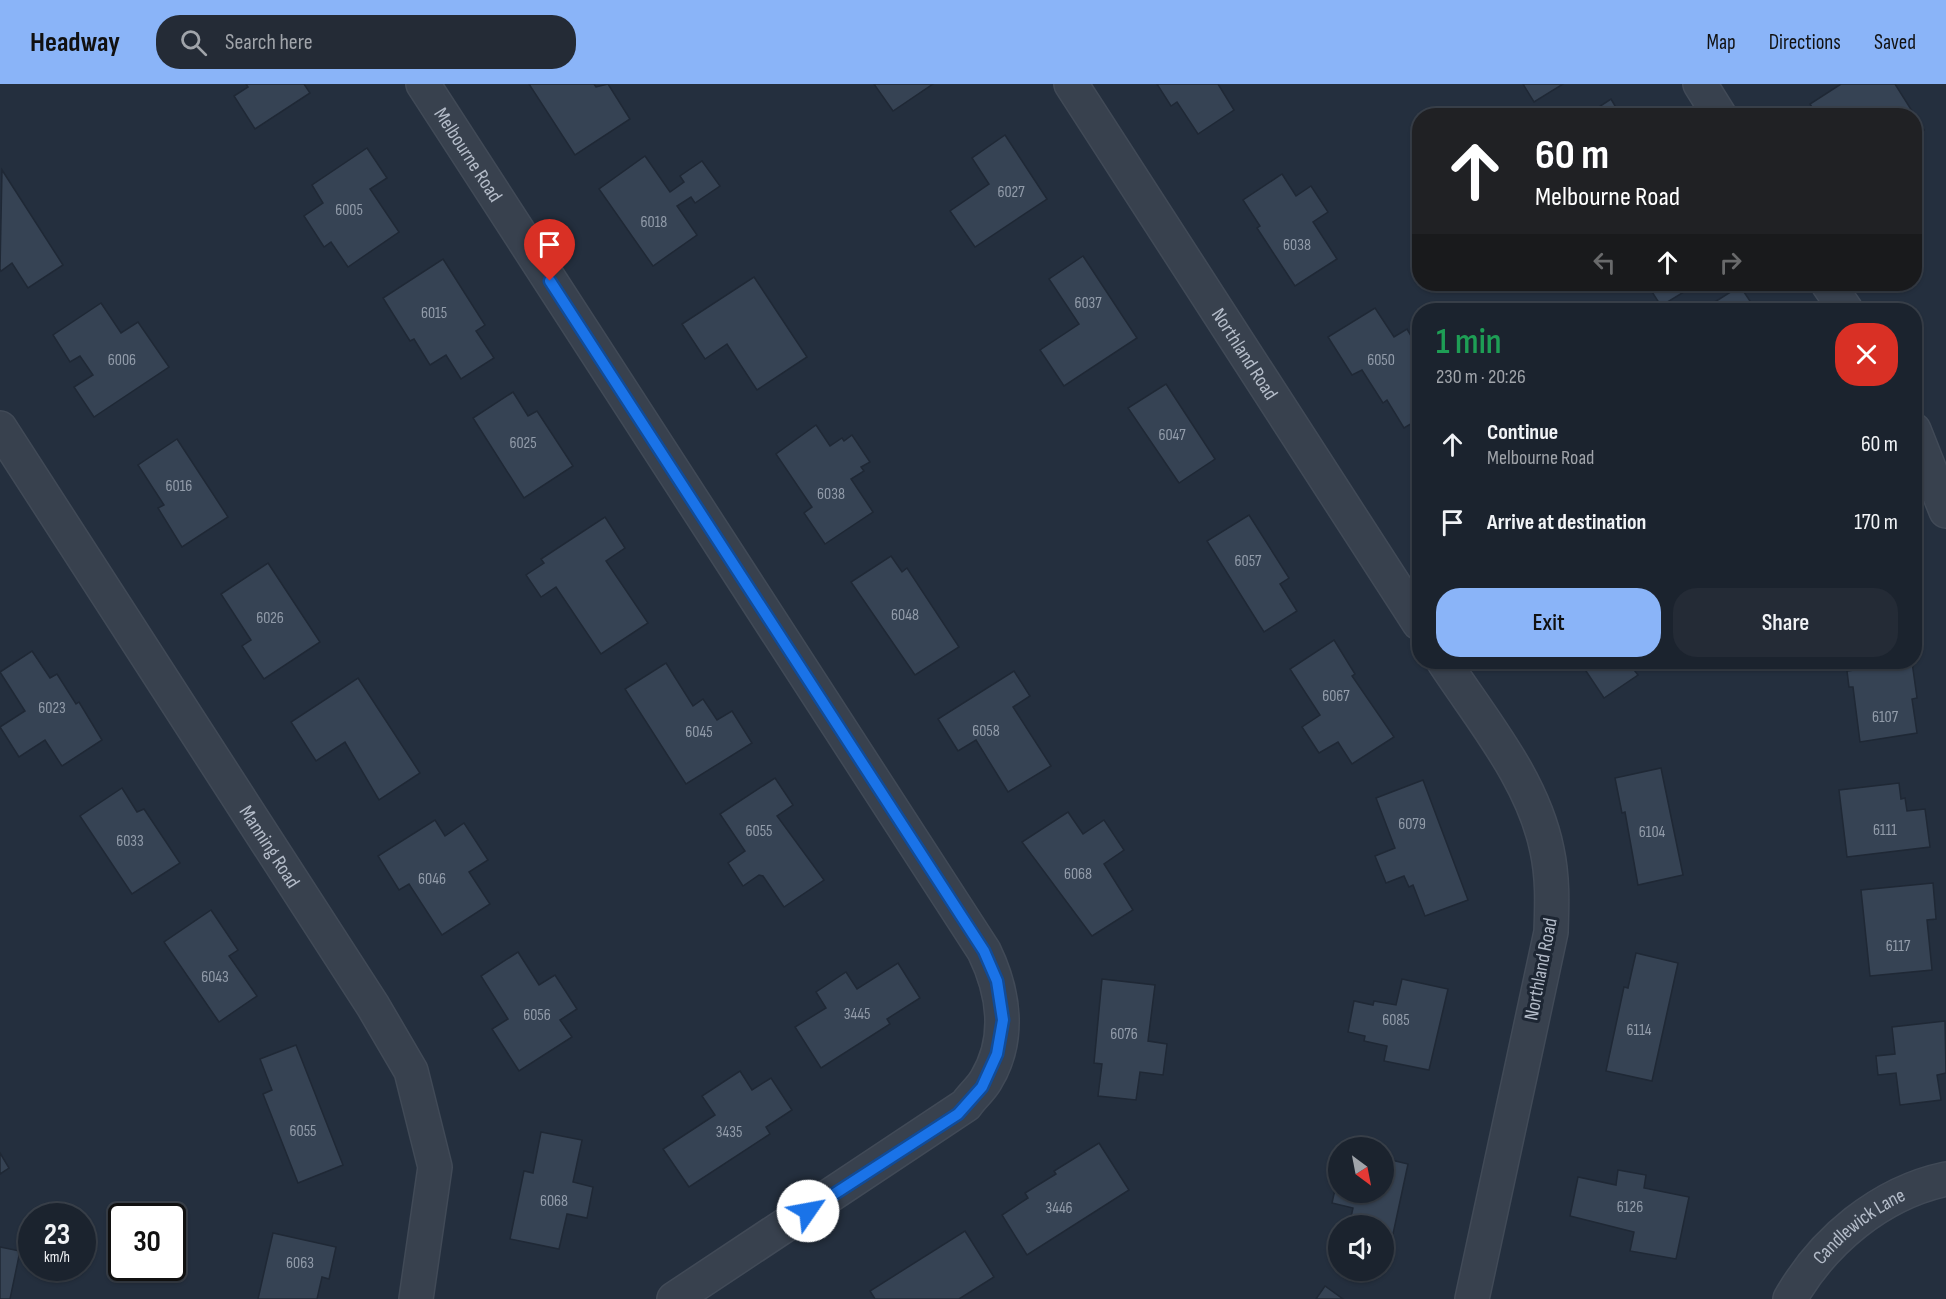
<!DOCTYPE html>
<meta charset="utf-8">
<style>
body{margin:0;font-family:"Sofia Sans Condensed",sans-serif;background:#242b36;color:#f1f3f6;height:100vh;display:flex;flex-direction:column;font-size:22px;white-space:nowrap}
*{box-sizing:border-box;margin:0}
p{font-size:20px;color:#a0a4aa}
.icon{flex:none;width:33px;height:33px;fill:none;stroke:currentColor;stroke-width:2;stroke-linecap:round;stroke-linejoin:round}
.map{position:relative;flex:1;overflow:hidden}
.panel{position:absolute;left:1412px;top:219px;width:510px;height:366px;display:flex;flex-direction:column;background:#1b232e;border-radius:24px;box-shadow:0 2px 4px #0004,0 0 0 2px #39404a}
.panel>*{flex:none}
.hud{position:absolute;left:1412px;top:24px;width:510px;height:183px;border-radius:24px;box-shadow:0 2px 4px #0004,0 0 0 2px #39404a;background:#202124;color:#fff;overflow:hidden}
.needle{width:39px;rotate:148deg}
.buttons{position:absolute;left:1328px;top:1053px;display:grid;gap:12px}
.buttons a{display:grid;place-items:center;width:66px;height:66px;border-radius:50%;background:#1b232e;box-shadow:0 2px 4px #0004,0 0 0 2px #39404a;font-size:30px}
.speed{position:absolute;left:18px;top:1119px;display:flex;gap:12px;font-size:30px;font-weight:700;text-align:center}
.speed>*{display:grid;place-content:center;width:78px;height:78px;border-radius:50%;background:#1b232e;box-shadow:0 2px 4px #0004,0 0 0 2px #39404a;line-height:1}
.speed small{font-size:15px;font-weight:400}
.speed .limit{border:3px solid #111;border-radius:9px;background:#fff;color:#111}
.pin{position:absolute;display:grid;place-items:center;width:51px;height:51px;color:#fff;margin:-62px -26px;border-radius:50% 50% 50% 0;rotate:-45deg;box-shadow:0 0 6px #0007}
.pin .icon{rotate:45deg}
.me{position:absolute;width:66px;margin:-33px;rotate:57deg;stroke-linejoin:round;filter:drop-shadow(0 0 4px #0008)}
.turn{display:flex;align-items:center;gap:21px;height:126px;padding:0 24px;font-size:27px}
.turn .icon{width:78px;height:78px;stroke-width:2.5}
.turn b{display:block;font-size:42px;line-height:51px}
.lanes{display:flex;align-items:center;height:57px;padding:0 24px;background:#0003;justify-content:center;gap:30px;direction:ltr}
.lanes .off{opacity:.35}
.round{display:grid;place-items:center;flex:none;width:63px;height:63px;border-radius:24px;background:#242b36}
.summary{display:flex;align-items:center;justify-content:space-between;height:102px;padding:0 24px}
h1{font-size:36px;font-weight:600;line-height:45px;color:#1e9e55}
.cta{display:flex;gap:12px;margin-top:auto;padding:12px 24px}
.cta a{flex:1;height:69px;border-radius:24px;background:#8ab4f8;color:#111;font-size:24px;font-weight:600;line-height:69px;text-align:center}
.cta a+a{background:#242b36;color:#f1f3f6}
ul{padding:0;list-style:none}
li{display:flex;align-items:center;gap:18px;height:78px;padding:0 24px}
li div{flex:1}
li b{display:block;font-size:22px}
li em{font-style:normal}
header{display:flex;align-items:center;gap:36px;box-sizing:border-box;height:84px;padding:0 30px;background:#8ab4f8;color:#111}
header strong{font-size:28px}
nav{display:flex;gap:33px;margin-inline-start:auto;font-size:21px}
.search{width:420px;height:54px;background:#242b36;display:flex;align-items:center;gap:15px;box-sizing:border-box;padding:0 21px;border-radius:24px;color:#a0a4aa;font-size:22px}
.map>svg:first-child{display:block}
</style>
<header>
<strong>Headway</strong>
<div class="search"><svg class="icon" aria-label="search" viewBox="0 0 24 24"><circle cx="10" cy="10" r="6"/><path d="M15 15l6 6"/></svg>Search here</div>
<nav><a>Map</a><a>Directions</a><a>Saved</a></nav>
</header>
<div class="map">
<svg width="1946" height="1215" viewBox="0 0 1946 1215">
<rect width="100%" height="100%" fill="#242f3e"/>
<g fill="#364354" stroke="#1f2835" stroke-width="1.5">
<path d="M246,0H304L310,9L255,45L234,12L248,3Z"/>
<path d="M529,0H594L596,3L608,0L630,35L575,71Z"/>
<path d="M874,0H933L893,27Z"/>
<path d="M1157,0H1218L1234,26L1198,50L1177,18L1171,22Z"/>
<path d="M1523,0H1563L1534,18Z"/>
<path d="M1841,0H1895L1924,46L1914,52V32H1817L1810,20Z"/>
<path d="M1611,15L1621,32H1585Z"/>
<path d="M1005,51L1047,115L975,163L950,127L989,100L972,74Z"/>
<path d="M367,64L387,94L370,105L399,148L348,183L331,158L324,163L304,132L323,119L312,101Z"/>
<path d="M645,72L670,108L684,98L680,92L702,77L720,102L695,119L691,113L677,122L697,151L653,182L599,105Z"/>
<path d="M2,86L63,181L28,204L12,179L1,187L0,185Z"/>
<path d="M1282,90L1296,112L1311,102L1328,128L1313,138L1337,175L1295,202L1257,144L1260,142L1243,116Z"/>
<path d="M1083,172L1137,254L1064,302L1040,266L1079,240L1049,195Z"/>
<path d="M443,175L485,241L476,247L494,274L461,295L446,271L430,281L414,255L410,257L383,214Z"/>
<path d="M754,193L807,273L757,306L727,260L705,275L682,240Z"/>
<path d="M1647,200H1697L1661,222Z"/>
<path d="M1740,202L1756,226H1702Z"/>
<path d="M101,219L121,249L138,238L169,283L94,333L74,303L93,291L80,272L70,278L53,251Z"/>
<path d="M1375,224L1394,253L1407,245L1419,265V335L1404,344L1387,316L1383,319L1362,286L1352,291L1328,253Z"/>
<path d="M1166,300L1215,375L1179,399L1128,324Z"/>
<path d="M513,308L528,332L537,327L573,382L524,414L473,334Z"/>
<path d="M816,341L830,362L842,354L844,357L852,351L870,378L861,383L864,387L851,395L873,428L825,460L804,429L812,423L776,370Z"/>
<path d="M177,355L228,433L182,463L158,424L164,421L138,381Z"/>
<path d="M1249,431L1289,494L1280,500L1297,527L1264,548L1207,457Z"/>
<path d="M605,433L625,464L606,477L648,539L601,570L556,503L541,513L526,491L544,479L541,475Z"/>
<path d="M891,472L902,488L907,484L959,563L915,591L851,498Z"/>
<path d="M268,479L320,558L264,595L242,562L251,556L221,510Z"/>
<path d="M1334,556L1355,590L1352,592L1394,653L1352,680L1338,658L1319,669L1302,643L1320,631L1290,585Z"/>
<path d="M32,567L50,594L57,590L76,620L79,618L102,656L62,682L45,656L19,673L0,643L25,627L0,588Z"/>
<path d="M1580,578H1628L1638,591L1604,614Z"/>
<path d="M1912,578L1917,614L1912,615L1917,649L1860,658L1853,603H1849L1847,587Z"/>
<path d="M666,579L693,622L703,615L717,636L732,627L752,659L686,700L625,605Z"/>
<path d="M1014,587L1030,612L1013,623L1051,682L1008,708L976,656L958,667L938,635Z"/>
<path d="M358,594L420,689L379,716L345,658L316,677L291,638Z"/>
<path d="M1661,684L1683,791L1638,801L1625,728L1622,729L1615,694Z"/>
<path d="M775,694L793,721L777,732L824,796L784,823L763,792L759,791L743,802L728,779L745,767L720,730Z"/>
<path d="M1423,696L1468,816L1425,832L1413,801L1409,803L1404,792L1386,799L1375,772L1395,764L1376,714Z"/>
<path d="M1899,699L1901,715L1905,714L1907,727L1925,725L1930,763L1847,773L1839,706Z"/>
<path d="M122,704L137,728L144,725L180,779L132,810L80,732Z"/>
<path d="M1068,728L1083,750L1104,736L1124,766L1104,780L1133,826L1092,852L1022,758Z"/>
<path d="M435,736L445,752L464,739L488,776L469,788L490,820L442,851L409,800L399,806L378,772Z"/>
<path d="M1933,799L1936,835L1927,836L1932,886L1870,892L1861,806Z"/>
<path d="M211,826L238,866L229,872L257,912L219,938L164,858Z"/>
<path d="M518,868L539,901L555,891L577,925L560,936L572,953L519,987L492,945L508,935L481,892Z"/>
<path d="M1636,869L1678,879L1652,997L1606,987L1624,903L1628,904Z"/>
<path d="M898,879L920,914L887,935L890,940L821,984L795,943L826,924L816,908L846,888L857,905Z"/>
<path d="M1102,895L1155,901L1148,957L1167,960L1163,991L1140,988L1136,1016L1098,1012L1102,980L1094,979Z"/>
<path d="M1402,895L1448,905L1429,986L1384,977L1387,962L1364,957L1365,952L1348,948L1354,917L1373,921L1374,917L1396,921Z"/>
<path d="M1945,937L1946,989L1937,991L1941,1016L1900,1021L1896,989L1878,991L1876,972L1895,970L1892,943Z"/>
<path d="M296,961L343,1081L298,1099L263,1010L272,1006L260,975Z"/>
<path d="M740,987L752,1006L771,994L792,1026L766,1043L770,1050L689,1103L663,1065L715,1031L702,1012Z"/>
<path d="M541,1048L582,1056L573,1098L593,1103L587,1134L567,1130L559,1165L510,1155L524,1087L533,1089Z"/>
<path d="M1099,1059L1129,1106L1027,1171L1002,1131L1028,1114L1025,1109L1056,1090L1054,1087Z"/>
<path d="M0,1069L9,1084L0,1090Z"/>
<path d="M1383,1074L1408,1080L1390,1164L1383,1162V1142H1349L1353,1124L1332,1119L1338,1092V1108H1383Z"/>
<path d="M1618,1086L1646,1091L1644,1104L1689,1113L1676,1175L1630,1167L1634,1148L1570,1132L1578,1093L1616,1101Z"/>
<path d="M965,1147L994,1193L959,1215H875L870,1207Z"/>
<path d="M273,1149L336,1163L329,1195L322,1193L317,1215H258Z"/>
<path d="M0,1163L20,1167L10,1215H0Z"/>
<path d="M1325,1202L1343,1215H1316Z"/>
</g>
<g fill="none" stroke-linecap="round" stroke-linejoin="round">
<defs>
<g id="minor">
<path id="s1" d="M423,0L984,867C1004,908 1011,955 986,996C981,1005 972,1012 966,1021L674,1215"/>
<path id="s2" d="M1071,0L1419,539"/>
<path d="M1700,0L1720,32"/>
<path d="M1828,200L1846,226"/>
<path id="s3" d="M0,344L373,922L411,987L435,1083L416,1215"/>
<path d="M1914,346L1946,427"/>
<path d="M1444,578C1482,636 1533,696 1547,766C1553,794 1552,820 1551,848L1472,1215"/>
<path id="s4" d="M1790,1215C1823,1157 1880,1109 1946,1095"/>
</g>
</defs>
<use href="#minor" stroke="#414a57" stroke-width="36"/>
<use href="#minor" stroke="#38414e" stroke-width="33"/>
</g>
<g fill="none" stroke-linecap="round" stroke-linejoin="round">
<defs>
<path id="route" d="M550,197L984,867L997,897L1003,936L997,970L982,1003L958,1030L808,1127"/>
</defs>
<use href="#route" stroke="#114b97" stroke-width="15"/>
<use href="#route" stroke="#1a73e8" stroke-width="10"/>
</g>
<g text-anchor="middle" stroke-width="6" stroke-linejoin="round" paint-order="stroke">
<g font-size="16" fill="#929caa">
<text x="1011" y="113">6027</text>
<text x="349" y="131">6005</text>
<text x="654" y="143">6018</text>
<text x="1297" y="166">6038</text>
<text x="1088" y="224">6037</text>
<text x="434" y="234">6015</text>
<text x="122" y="281">6006</text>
<text x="1381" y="281">6050</text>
<text x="1172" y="356">6047</text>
<text x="523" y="364">6025</text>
<text x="179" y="407">6016</text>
<text x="831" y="415">6038</text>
<text x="1248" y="482">6057</text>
<text x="905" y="536">6048</text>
<text x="270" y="539">6026</text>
<text x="1336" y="617">6067</text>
<text x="52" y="629">6023</text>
<text x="1885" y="638">6107</text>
<text x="986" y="652">6058</text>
<text x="699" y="653">6045</text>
<text x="1412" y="745">6079</text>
<text x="1885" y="751">6111</text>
<text x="759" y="752">6055</text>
<text x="1652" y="753">6104</text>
<text x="130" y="762">6033</text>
<text x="1078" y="795">6068</text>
<text x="432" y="800">6046</text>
<text x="1898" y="867">6117</text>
<text x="215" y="898">6043</text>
<text x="857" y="935">3445</text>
<text x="537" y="936">6056</text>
<text x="1396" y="941">6085</text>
<text x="1639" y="951">6114</text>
<text x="1124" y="955">6076</text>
<text x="303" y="1052">6055</text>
<text x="729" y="1053">3435</text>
<text x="554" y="1122">6068</text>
<text x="1630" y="1128">6126</text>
<text x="1059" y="1129">3446</text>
<text x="300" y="1184">6063</text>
</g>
<g font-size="20" fill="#b4bcc9" stroke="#1d2633">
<text dy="7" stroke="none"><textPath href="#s1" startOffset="84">Melbourne Road</textPath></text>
<text dy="7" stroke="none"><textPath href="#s2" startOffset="321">Northland Road</textPath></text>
<text dy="7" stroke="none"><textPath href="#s3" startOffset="498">Manning Road</textPath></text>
<text transform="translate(1540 885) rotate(-79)" y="7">Northland Road</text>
<text dy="7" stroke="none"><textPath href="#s4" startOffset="102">Candlewick Lane</textPath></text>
</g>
</g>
</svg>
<div class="buttons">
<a><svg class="needle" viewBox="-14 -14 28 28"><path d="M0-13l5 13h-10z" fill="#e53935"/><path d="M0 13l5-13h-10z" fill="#a0a4aa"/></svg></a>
<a><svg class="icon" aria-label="sound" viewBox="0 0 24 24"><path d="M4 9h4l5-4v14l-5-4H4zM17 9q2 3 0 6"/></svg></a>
</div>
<div class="speed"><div>23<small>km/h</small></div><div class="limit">30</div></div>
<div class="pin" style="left:550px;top:197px;background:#d93025"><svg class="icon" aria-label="arrive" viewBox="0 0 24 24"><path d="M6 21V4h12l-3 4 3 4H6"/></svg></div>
<svg class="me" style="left:808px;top:1127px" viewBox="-20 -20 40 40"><circle r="19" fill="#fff"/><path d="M0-13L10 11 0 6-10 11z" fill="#1a73e8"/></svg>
<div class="hud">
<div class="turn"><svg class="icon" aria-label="ahead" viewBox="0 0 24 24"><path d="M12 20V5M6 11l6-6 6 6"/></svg><div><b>60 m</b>Melbourne Road</div></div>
<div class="lanes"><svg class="icon off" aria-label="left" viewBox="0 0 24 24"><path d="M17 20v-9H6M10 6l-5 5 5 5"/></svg><svg class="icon" aria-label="ahead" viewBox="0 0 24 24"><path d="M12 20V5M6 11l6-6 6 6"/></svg><svg class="icon off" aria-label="right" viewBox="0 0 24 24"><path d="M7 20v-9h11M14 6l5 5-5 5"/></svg></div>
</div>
<section class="panel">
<div class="summary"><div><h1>1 min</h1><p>230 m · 20:26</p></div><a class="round" style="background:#d93025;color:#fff"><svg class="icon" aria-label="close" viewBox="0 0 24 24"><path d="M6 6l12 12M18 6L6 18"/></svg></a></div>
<ul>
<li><svg class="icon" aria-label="ahead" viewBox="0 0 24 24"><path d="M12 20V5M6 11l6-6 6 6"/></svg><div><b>Continue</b><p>Melbourne Road</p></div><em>60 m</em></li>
<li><svg class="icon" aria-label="arrive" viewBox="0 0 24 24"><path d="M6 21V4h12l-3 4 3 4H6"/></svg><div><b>Arrive at destination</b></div><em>170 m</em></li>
</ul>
<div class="cta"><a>Exit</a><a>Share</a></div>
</section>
</div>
